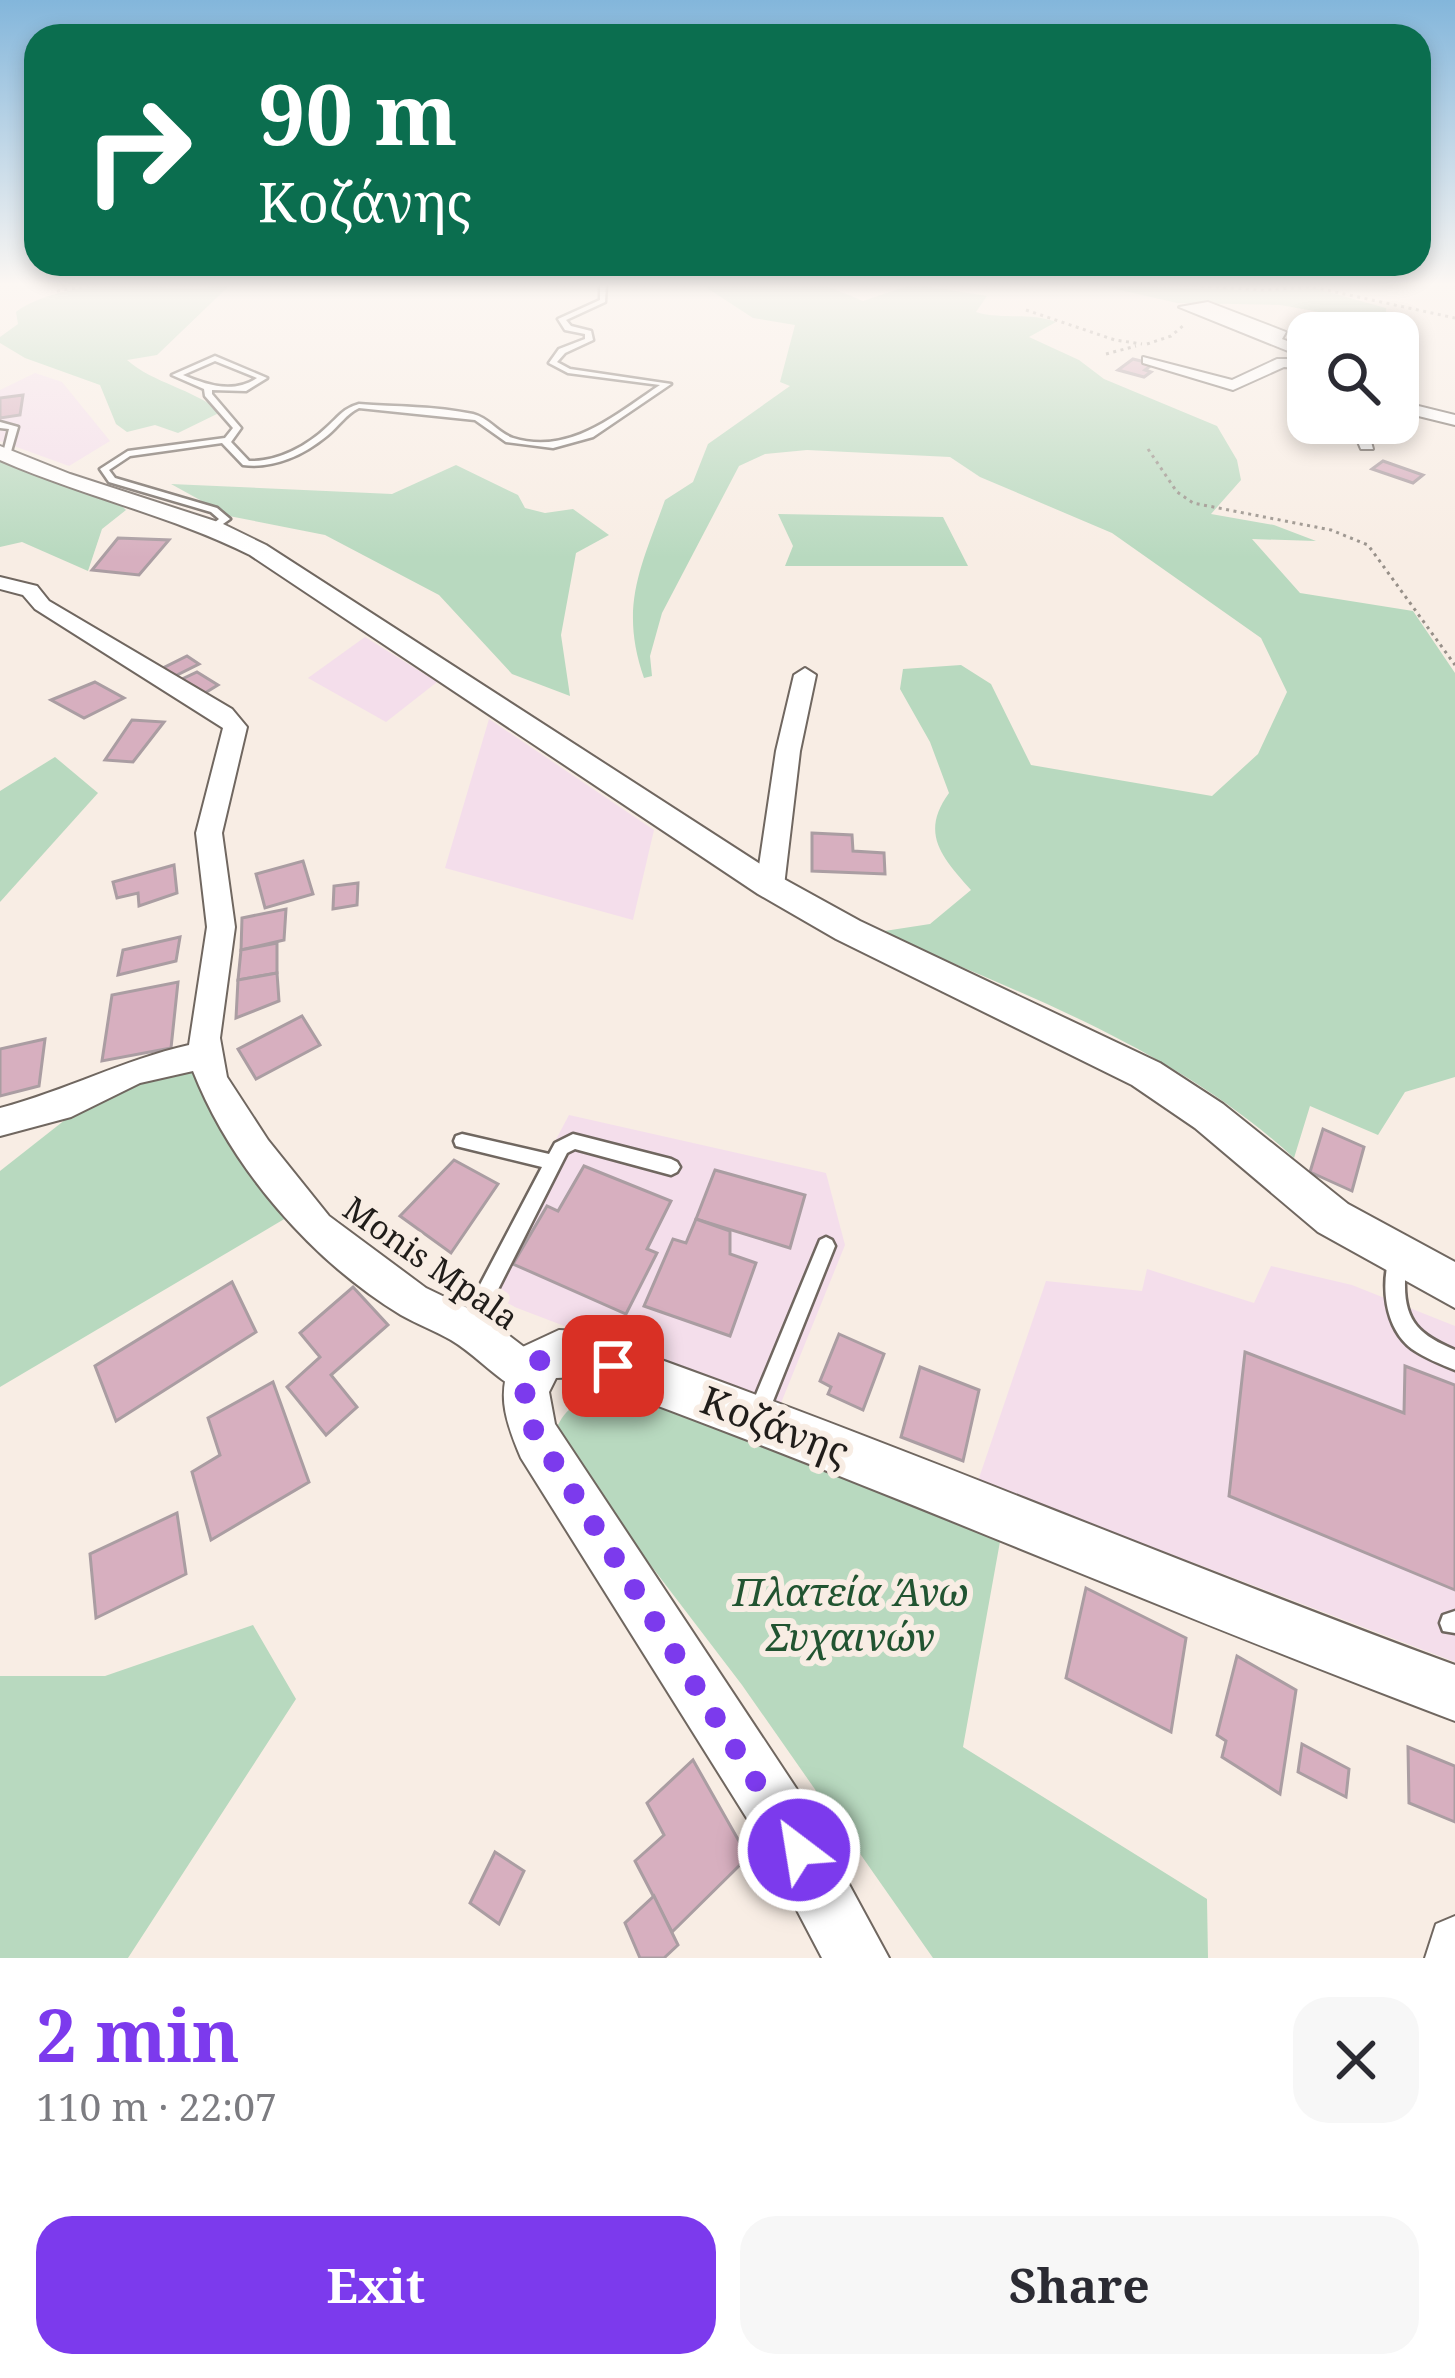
<!DOCTYPE html>
<meta charset="utf-8">
<style>
body{margin:0;font-family:"Noto Serif",serif;background:#f7f7f7;color:#2b2b33;height:100vh;display:flex;flex-direction:column;font-size:45px;white-space:nowrap}
*{box-sizing:border-box;margin:0}
p{font-size:39px;color:#7c7c81}
.icon{flex:none;width:66px;height:66px;fill:none;stroke:currentColor;stroke-width:2;stroke-linecap:round;stroke-linejoin:round}
.map{position:relative;height:1958px;overflow:hidden}
.drawer{display:flex;flex-direction:column;background:#fff;flex:1}
.drawer>*{flex:none}
.hud{position:absolute;left:24px;top:24px;width:1407px;height:252px;border-radius:36px;box-shadow:0 6px 18px #0003;background:#0b6e4f;color:#fff;overflow:hidden}
.controls{position:absolute;left:1287px;top:312px;display:grid;gap:24px}
.controls a{display:grid;place-items:center;width:132px;height:132px;border-radius:24px;background:#fff;box-shadow:0 6px 18px #0003;font-size:60px}
.pin{position:absolute;display:grid;place-items:center;width:102px;height:102px;color:#fff;margin:-51px;border-radius:24px;box-shadow:0 6px 18px #0006}
.me{position:absolute;width:132px;margin:-66px;rotate:329deg;stroke-linejoin:round;filter:drop-shadow(0 0 9px #0008)}
.turn{display:flex;align-items:center;gap:42px;height:252px;padding:0 36px;font-size:54px}
.turn .icon{width:156px;height:156px;stroke-width:2.5}
.turn b{display:block;font-size:84px;line-height:102px}
.round{display:grid;place-items:center;flex:none;width:126px;height:126px;border-radius:36px;background:#f7f7f7}
.head{display:flex;align-items:center;justify-content:space-between;height:204px;padding:0 36px}
h1{font-size:72px;font-weight:700;line-height:90px;color:#7c3aed}
.action{display:flex;gap:24px;margin-top:auto;padding:24px 36px}
.action a{flex:1;height:138px;border-radius:36px;background:#7c3aed;color:#fff;font-size:48px;font-weight:700;line-height:138px;text-align:center}
.action a+a{background:#f7f7f7;color:#2b2b33}
.map>svg:first-child{display:block}
</style>
<div class="map">
<svg width="1455" height="1958" viewBox="0 0 1455 1958">
<rect width="100%" height="100%" fill="#f8ede4"/>
<g fill="#f4deeb">
<path d="M35,373L62,382L110,441L69,466L0,441V390Z"/>
<path d="M365,637L437,682L386,722L308,678Z"/>
<path d="M489,719L654,830L633,920L445,868Z"/>
<path d="M569,1115L826,1173L845,1245L779,1408L475,1292Z"/>
<path d="M1271,1266L1352,1285L1455,1326V1662L978,1481L1046,1281L1142,1291L1147,1269L1254,1303Z"/>
</g>
<g fill="#b8d9bf">
<path d="M112,284L195,289L231,284L157,355L127,360C155,384 191,388 221,412L178,433L155,425L127,432L116,424L100,385L25,358L0,343V337L18,324L16,312C41,293 81,288 112,284Z"/>
<path d="M710,284H822L863,301L913,284L987,296L976,312C1002,320 1029,312 1056,322L1029,337L1079,360L1104,379L1217,426L1237,460L1241,480L1211,514L1274,525L1316,541L1252,539L1300,593L1413,611L1455,673V1077L1405,1092L1378,1135L1310,1106L1294,1158C1175,1049 1024,994 878,932L930,924L971,890C943,858 919,834 949,793L930,742L900,689L903,669L961,665L991,684L1031,765L1212,796L1258,754L1287,692L1261,638L1112,533L980,477L950,457L807,450L765,454L739,466L662,613L650,656L652,676L644,678C619,606 641,567 665,500L693,482L708,444L790,386L780,382L795,325L753,318L704,286Z"/>
<path d="M1094,284L1263,291L1317,289L1386,308L1387,333H1335L1322,319L1325,313L1280,305L1177,303Z"/>
<path d="M0,461L117,501L126,510L102,529L88,571L22,542L0,547Z"/>
<path d="M456,465L518,495L525,508L545,513L573,509L609,535L576,553L561,635L570,696L512,674L439,595L325,535L229,516L171,484L392,494Z"/>
<path d="M778,514L943,517L968,566H785L793,546Z"/>
<path d="M55,757L98,793L0,902V791Z"/>
<path d="M195,1064L286,1218L0,1387V1171L89,1101Z"/>
<path d="M603,1390L680,1411L1001,1536L963,1747L1207,1899L1208,1958H933L742,1685L620,1525L562,1434L558,1425C568,1405 584,1399 603,1390Z"/>
<path d="M253,1625L296,1699L128,1958H0V1676H105Z"/>
</g>
<g fill="#d7afbf" stroke="#aa9da2" stroke-width="3">
<path d="M1133,359L1153,364L1145,370L1151,372L1144,377L1118,370Z"/>
<path d="M23,395L20,415L0,418V398Z"/>
<path d="M1383,461L1423,475L1413,483L1372,469Z"/>
<path d="M118,538L169,540L139,575L92,570Z"/>
<path d="M187,656L199,664L173,677L161,669Z"/>
<path d="M197,672L218,685L200,696L178,681Z"/>
<path d="M95,682L124,698L84,718L51,700Z"/>
<path d="M132,720L164,722L133,762L105,760Z"/>
<path d="M812,833L852,835L853,851L884,853L885,874L812,871Z"/>
<path d="M303,861L313,894L265,908L256,874Z"/>
<path d="M174,865L177,893L139,906L138,893L117,898L113,882Z"/>
<path d="M358,883L357,905L333,909L334,886Z"/>
<path d="M286,909L284,940L241,950L242,918Z"/>
<path d="M180,937L176,961L118,975L123,950Z"/>
<path d="M277,943V973L238,980L241,950Z"/>
<path d="M277,973L279,1001L236,1018L238,980Z"/>
<path d="M178,982L171,1048L102,1061L112,995Z"/>
<path d="M302,1016L320,1045L256,1079L238,1049Z"/>
<path d="M45,1039L39,1086L0,1096V1049Z"/>
<path d="M1323,1129L1364,1147L1352,1191L1310,1172Z"/>
<path d="M454,1160L498,1184L451,1253L400,1216Z"/>
<path d="M584,1166L671,1201L647,1249L657,1253L626,1314L513,1264L547,1206L558,1211Z"/>
<path d="M715,1170L805,1195L790,1248L696,1219Z"/>
<path d="M696,1219L730,1231V1254L756,1263L730,1336L644,1306L673,1239L686,1243Z"/>
<path d="M232,1282L256,1332L116,1421L95,1366Z"/>
<path d="M353,1287L388,1325L331,1375L357,1407L326,1435L287,1387L320,1357L300,1333Z"/>
<path d="M839,1334L884,1354L863,1410L828,1394L831,1387L820,1381Z"/>
<path d="M1245,1352L1404,1413L1405,1366L1455,1385V1590L1229,1496Z"/>
<path d="M920,1367L979,1390L963,1461L901,1437Z"/>
<path d="M273,1382L309,1482L211,1540L192,1472L220,1455L208,1418Z"/>
<path d="M177,1513L186,1574L96,1618L90,1554Z"/>
<path d="M1086,1588L1186,1638L1171,1732L1066,1678Z"/>
<path d="M1237,1656L1296,1690L1280,1794L1222,1757L1226,1741L1217,1735Z"/>
<path d="M1302,1744L1349,1769L1346,1797L1298,1772Z"/>
<path d="M1408,1747L1455,1766V1822L1409,1803Z"/>
<path d="M693,1760L748,1857L672,1932L635,1861L664,1835L647,1803Z"/>
<path d="M495,1852L524,1871L499,1924L470,1903Z"/>
<path d="M654,1896L678,1945L664,1958H640L625,1923Z"/>
</g>
<g fill="none" stroke-linecap="round" stroke-linejoin="round">
<defs>
<g id="service">
<path d="M600,284H606L605,302L566,320L571,326L591,331L593,340L565,353L557,362L570,369L671,384L593,437L553,448L506,442L475,420L359,408C346,414 339,426 328,435C304,455 274,469 243,465L222,443L130,456L109,470L115,478L217,508L230,519L213,531L208,528L219,519L211,512L109,482L100,469L128,451L225,438L233,428L205,396L204,389L172,375L215,356L267,378L246,391L212,390V394L241,428L231,442L249,461C278,462 307,446 328,426C339,416 344,408 359,404C396,407 436,406 473,414C489,418 498,433 513,438C570,456 616,414 660,385L568,373L549,363L559,349L585,339V334L565,330L558,319L600,300ZM215,361L257,378C233,394 207,385 183,375Z"/>
<path d="M0,422L18,427L10,455L3,453L9,429L0,428Z"/>
<path d="M462,1134L549,1154L555,1143L573,1134L671,1159L677,1162L680,1167L677,1172L671,1175L575,1149L567,1153L476,1333L469,1335L462,1333L459,1326L462,1319L542,1167L456,1146L454,1141L456,1136Z"/>
<path d="M826,1237L832,1240L835,1246L765,1421L758,1424L751,1421L748,1414L820,1240Z"/>
<path d="M1397,1249L1403,1252C1406,1262 1405,1271 1405,1282C1404,1322 1420,1335 1455,1350V1370C1440,1364 1425,1358 1412,1349C1384,1328 1380,1283 1391,1252Z"/>
<path d="M1455,1611V1633L1443,1631L1440,1623L1443,1615Z"/>
</g>
<g id="minor">
<path d="M1208,302L1286,332L1282,339L1308,349V359L1179,307Z"/>
<path d="M1143,357L1232,380L1277,359H1308V369L1284,367L1233,390L1143,363Z"/>
<path d="M1398,401L1455,415V425L1398,411Z"/>
<path d="M1350,423H1366L1373,449H1361Z"/>
<path d="M0,577L37,586L49,601L232,709L247,727L222,833L235,927L220,1038L227,1077L268,1140L329,1216L426,1288L482,1315L541,1360L547,1374L541,1388L527,1394C498,1382 478,1356 451,1340C435,1331 417,1324 401,1315C312,1261 231,1168 193,1071L140,1083L71,1117L0,1136V1108C65,1091 123,1060 189,1045L207,927L196,833L223,728L35,609L23,595L0,589Z"/>
<path d="M805,668L816,675L800,751L784,886L770,896L756,886L776,751L794,675Z"/>
<path d="M1455,1916V1958H1425L1436,1924Z"/>
</g>
<g id="tertiary">
<path d="M0,446L70,474L221,523L266,545L782,878L860,921L1160,1063L1223,1104L1348,1204L1455,1262V1308L1318,1232L1195,1128L1132,1085L836,939L758,894L250,555C170,515 82,496 0,460Z"/>
<path d="M559,1330L580,1331C875,1434 1162,1557 1455,1665V1721C1162,1611 875,1484 580,1377L556,1378L549,1392L555,1424L800,1794L889,1958H822L758,1836L521,1458C504,1418 495,1390 516,1350Z"/>
</g>
</defs>
<use href="#service" stroke="#706760" stroke-width="5"/>
<use href="#minor" stroke="#706760" stroke-width="4"/>
<use href="#tertiary" stroke="#706760" stroke-width="4"/>
<g stroke="#979089" stroke-width="3" stroke-dasharray="3 4.5" stroke-linecap="butt">
<path d="M1171,284L1262,290L1312,287L1455,318"/>
<path d="M57,291L101,284H225"/>
<path d="M1026,310L1115,340L1142,344"/>
<path d="M1147,344L1171,336L1184,325"/>
<path d="M1106,354L1136,346"/>
<path d="M1148,449L1177,492L1193,503L1331,530L1368,545L1455,665"/>
</g>
<use href="#service" fill="#fff" fill-rule="evenodd"/>
<use href="#minor" fill="#fff" fill-rule="evenodd"/>
<use href="#tertiary" fill="#fff" fill-rule="evenodd"/>
</g>
<linearGradient id="sky" x2="0" y2="1"><stop stop-color="#83b6db"/><stop offset="0.51" stop-color="#fcf7f3"/><stop offset="1" stop-color="#fcf7f3" stop-opacity="0"/></linearGradient>
<rect width="1455" height="558" fill="url(#sky)"/>
<g fill="none" stroke-linecap="round" stroke-linejoin="round">
<path stroke="#7c3aed" stroke-width="21" stroke-dasharray="0 37.8" d="M613,1366C557,1345 509,1349 530,1424L799,1850"/>
</g>
<g text-anchor="middle" stroke-width="12" stroke-linejoin="round" paint-order="stroke">
<g font-size="33" fill="#201d1a" stroke="#f8ede4">
<text transform="translate(431 1263) rotate(35)" y="12">Monis Mpala</text>
</g>
<g font-size="39" fill="#201d1a" stroke="#f8ede4">
<text transform="translate(775 1426) rotate(21)" y="14">Κοζάνης</text>
</g>
<g font-size="39" font-style="italic" fill="#215431" stroke="#f8ede4">
<text x="851" y="1606">Πλατεία Άνω<tspan x="851" dy="45">Συχαινών</tspan></text>
</g>
</g>
</svg>
<div class="controls">
<a><svg class="icon" aria-label="search" viewBox="0 0 24 24"><circle cx="10" cy="10" r="6"/><path d="M15 15l6 6"/></svg></a>
</div>
<div class="pin" style="left:613px;top:1366px;background:#d93025"><svg class="icon" aria-label="arrive" viewBox="0 0 24 24"><path d="M6 21V4h12l-3 4 3 4H6"/></svg></div>
<svg class="me" style="left:799px;top:1850px" viewBox="-20 -20 40 40"><circle r="17" fill="#7c3aed" stroke="#fff" stroke-width="3"/><path d="M0-11L8 9 0 5-8 9z" fill="#fff"/></svg>
<div class="hud">
<div class="turn"><svg class="icon" aria-label="right" viewBox="0 0 24 24"><path d="M7 20v-9h11M14 6l5 5-5 5"/></svg><div><b>90 m</b>Κοζάνης</div></div>
</div>
</div>
<section class="drawer">
<div class="head"><div><h1>2 min</h1><p>110 m · 22:07</p></div><a class="round"><svg class="icon" aria-label="close" viewBox="0 0 24 24"><path d="M6 6l12 12M18 6L6 18"/></svg></a></div>
<div class="action"><a>Exit</a><a>Share</a></div>
</section>
